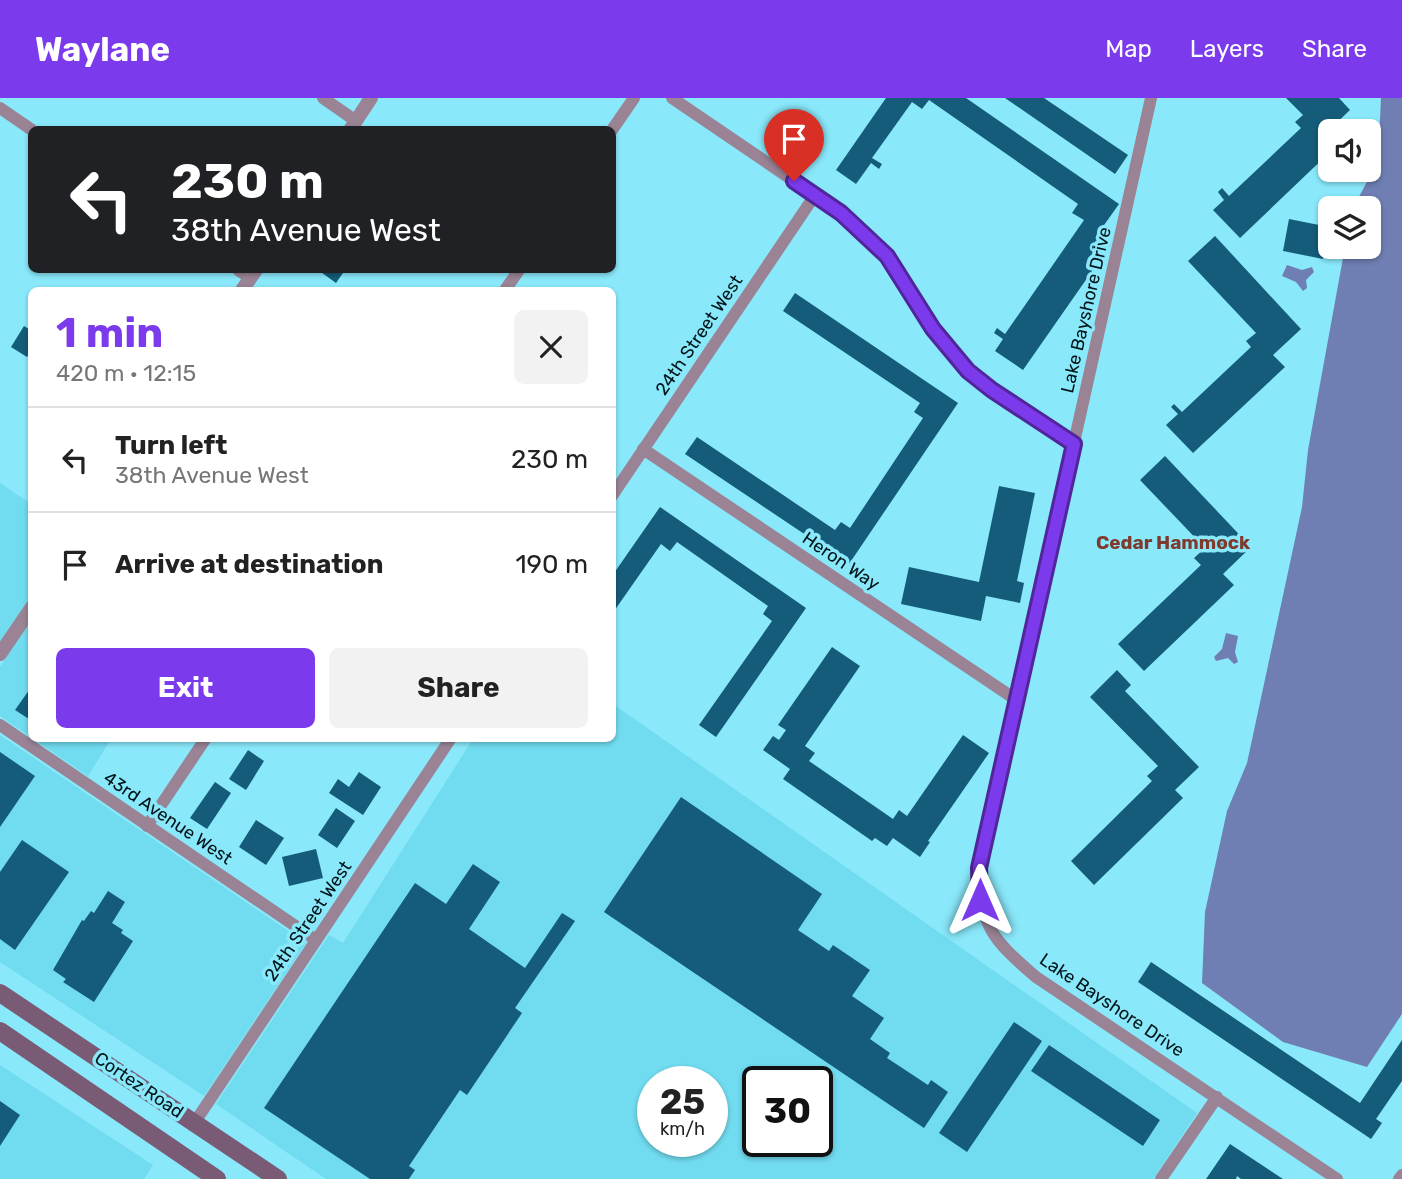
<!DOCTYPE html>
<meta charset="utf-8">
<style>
body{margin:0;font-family:Rubik,sans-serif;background:#f2f2f2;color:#222;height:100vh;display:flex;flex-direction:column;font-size:26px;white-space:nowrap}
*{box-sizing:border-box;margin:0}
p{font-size:23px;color:#767676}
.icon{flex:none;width:38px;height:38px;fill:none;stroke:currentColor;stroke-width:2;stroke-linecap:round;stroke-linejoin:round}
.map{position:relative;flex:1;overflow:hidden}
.side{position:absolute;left:28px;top:189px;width:588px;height:455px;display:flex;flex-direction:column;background:#fff;border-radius:10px;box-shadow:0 2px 5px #0004}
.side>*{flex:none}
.hud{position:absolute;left:28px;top:28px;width:588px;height:147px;border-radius:10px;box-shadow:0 2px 5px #0004;background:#202124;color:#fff;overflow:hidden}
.buttons{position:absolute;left:1318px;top:21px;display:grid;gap:14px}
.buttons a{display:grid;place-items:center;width:63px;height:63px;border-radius:10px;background:#fff;box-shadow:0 2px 5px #0004;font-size:35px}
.speed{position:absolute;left:637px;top:968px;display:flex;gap:14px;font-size:35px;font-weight:700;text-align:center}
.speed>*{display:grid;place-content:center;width:91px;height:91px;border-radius:50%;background:#fff;box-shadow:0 2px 5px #0004;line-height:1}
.speed small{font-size:18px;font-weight:400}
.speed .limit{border:4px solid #111;border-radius:10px;background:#fff;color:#111}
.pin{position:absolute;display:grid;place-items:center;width:60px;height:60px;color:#fff;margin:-72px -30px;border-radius:50% 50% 50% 0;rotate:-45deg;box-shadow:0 0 7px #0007}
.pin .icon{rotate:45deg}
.me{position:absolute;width:77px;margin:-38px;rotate:0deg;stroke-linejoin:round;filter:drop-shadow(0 0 5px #0008)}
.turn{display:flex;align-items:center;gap:24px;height:147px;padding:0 28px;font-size:32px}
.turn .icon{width:91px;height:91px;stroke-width:2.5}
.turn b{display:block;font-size:49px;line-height:60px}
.round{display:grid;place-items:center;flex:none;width:74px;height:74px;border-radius:10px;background:#f2f2f2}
.headline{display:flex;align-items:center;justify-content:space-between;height:119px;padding:0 28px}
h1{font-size:42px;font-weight:700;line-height:52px;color:#7c3aed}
.primary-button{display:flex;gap:14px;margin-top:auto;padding:14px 28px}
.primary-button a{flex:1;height:80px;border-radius:10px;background:#7c3aed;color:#fff;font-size:28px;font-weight:700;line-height:80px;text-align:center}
.primary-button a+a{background:#f2f2f2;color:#222}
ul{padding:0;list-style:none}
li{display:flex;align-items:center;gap:21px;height:105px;padding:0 28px;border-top:2px solid #e0e0e0}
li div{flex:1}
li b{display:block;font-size:26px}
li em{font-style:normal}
header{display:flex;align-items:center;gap:42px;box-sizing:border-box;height:98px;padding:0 35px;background:#7c3aed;color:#fff}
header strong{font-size:33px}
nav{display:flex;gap:38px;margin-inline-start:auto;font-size:24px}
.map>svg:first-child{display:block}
</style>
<header>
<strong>Waylane</strong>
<nav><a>Map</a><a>Layers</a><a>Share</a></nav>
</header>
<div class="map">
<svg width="1402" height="1081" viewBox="0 0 1402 1081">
<rect width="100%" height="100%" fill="#89e8fa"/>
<g fill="#71dbef" fill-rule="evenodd">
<path d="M0,385L31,406L32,496L0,544Z"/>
<path d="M31,522V639L0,618V569Z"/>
<path d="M613,606L1197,1015L1153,1081H326L216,1006L329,837L343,845L473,641L612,640ZM653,984H712V1043H653ZM758,984H817V1043H758Z"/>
<path d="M0,637L306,845L204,998L0,864Z"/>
<path d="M33,641L111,640V641L88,678Z"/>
<path d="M0,967L153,1067L144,1081H0Z"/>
</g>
<g fill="#6f7eb3">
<path d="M1381,0H1402V916L1367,969L1283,944L1202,885L1205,814L1227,713L1247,665L1302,409L1308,352L1345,149H1368V110H1353L1378,63Z"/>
<path d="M1287,167L1302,172L1312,169L1314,174L1306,182L1307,190L1303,193L1296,184L1282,178Z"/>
<path d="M1226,535L1238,538L1235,554L1238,564L1234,566L1228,560L1216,563L1214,559L1222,551Z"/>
</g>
<g fill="#145c7a">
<path d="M886,0H966L1119,106L1097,137L1111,146L1023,272L995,253L1003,241L994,235L997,230L1005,236L1084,122L1072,115L1078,106L929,2L922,11L912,4L872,60L882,66L879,71L871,65L856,86L836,72Z"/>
<path d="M1005,0H1044L1128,57L1115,76Z"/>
<path d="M1286,0H1339L1350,12L1323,38L1330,46V54L1240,140L1213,112L1224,102L1218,94L1222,90L1229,98L1301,30L1295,24L1303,17Z"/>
<path d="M1289,121L1329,129L1323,161L1283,153Z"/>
<path d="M1215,138L1301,231L1273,257L1285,269L1193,355L1166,327L1178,316L1171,309L1174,306L1182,314L1251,249L1246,243L1256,235L1188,163Z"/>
<path d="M318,172H345L336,185Z"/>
<path d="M795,195L958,305L849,466L685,356L697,339L835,432L841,424L850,430L923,320L914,314L920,305L783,213Z"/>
<path d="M24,228L32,233V252L27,259L11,249Z"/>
<path d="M1165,358L1251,449L1223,476L1234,487L1144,573L1118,546L1201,467L1194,460L1205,450L1140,382Z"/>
<path d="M999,388L1035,395L1017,483L1024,485L1020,505L986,498L981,523L901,506L909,469L979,484Z"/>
<path d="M660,409L806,510L716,639L699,627L772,523L763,516L768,508L677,444L670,453L661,446L612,516V478Z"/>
<path d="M832,549L860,568L805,648L815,655L809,663L893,721L899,712L907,718L963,637L989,655L928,743L930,744L920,759L893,740L887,748L875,740L872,743L783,681L790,671L763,652L773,638L779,642L786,632L778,627Z"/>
<path d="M1117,572L1131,587L1125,593L1199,669L1175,692L1183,700L1094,787L1071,763L1152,683L1147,678L1158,668L1090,599Z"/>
<path d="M32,588V623L15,612Z"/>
<path d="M248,652L264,663L246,692L229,681Z"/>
<path d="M0,654L35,678L0,729Z"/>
<path d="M359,674L381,689L363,717L329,695L338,681L349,689Z"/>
<path d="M215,684L231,695L207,731L190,720Z"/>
<path d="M681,699L822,796L798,832L829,853L833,847L870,872L852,898L884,920L870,941L890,955L887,960L928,987L931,982L948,994L924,1030L604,814Z"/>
<path d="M336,710L355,723L337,750L318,737Z"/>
<path d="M256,722L284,740L266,767L239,749Z"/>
<path d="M22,742L69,774L15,852L0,841V774Z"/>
<path d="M316,751L323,780L289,788L282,759Z"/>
<path d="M473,766L500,784L469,831L525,870L562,815L575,823L515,910L522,915L467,997L460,992L409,1068L415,1072L409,1081H370L264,1010L415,785L446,806Z"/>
<path d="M108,793L125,804L112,825L123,832L121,835L133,843L94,904L63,884L66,881L53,872L82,822L84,823L91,813L94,815Z"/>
<path d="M1151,864L1360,1005L1402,942V983L1376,1021L1382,1025L1371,1041L1138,884Z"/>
<path d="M1014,924L1042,943L967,1054L939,1035Z"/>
<path d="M1049,947L1160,1022L1143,1048L1031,973Z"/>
<path d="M0,1003L20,1017L0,1048Z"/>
<path d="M1230,1046L1283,1081H1241L1237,1078L1236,1081H1206Z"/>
</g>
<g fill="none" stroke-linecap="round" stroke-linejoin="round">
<g stroke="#998395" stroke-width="12">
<path d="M323,0L356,23"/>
<path d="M672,0L841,115L887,158L933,231L968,273L993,292L1074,346"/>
<path d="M1151,0L979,770C981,830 992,841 1036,879L1337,1081"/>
<path d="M0,10L32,32"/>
<path d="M612,32L634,0"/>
<path d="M238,172L250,180"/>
<path d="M505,192L519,172"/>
<path d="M643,351L1018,603"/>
<path d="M612,398L815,97"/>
<path d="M0,627L316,842"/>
<path d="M147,728L206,640"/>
<path d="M195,1024L451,640"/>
<path d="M1161,1081L1217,999"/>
<path d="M1399,1081L1402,1077"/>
</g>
<g stroke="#998395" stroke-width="14">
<path d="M350,32L371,0"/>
<path d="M242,192L256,172"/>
<path d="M0,556L32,509"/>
</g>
<g stroke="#7a5b75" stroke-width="18">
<path d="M0,895L278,1081"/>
<path d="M0,933L217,1081"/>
</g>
</g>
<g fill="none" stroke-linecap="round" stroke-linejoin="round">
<defs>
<path id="route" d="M794,83L841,115L887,158L933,231L968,273L992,292L1074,346L979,770L980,802"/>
</defs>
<use href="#route" stroke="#51269a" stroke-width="18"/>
<use href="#route" stroke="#7c3aed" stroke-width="12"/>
</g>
<g text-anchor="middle" stroke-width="7" stroke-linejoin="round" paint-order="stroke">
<g font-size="18" fill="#021519" stroke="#89e8fa">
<text transform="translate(1086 212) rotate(-77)" y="6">Lake Bayshore Drive</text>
<text transform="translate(699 237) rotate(-56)" y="6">24th Street West</text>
<text transform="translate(841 463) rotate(34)" y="6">Heron Way</text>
<text transform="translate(168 720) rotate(34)" y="6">43rd Avenue West</text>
<text transform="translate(308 823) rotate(-56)" y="6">24th Street West</text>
<text transform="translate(1112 907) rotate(34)" y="6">Lake Bayshore Drive</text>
<text transform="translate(139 987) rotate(34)" y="6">Cortez Road</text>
</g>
<g font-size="19" font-weight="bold" fill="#803a2d" stroke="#89e8fa">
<text x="1173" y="451">Cedar Hammock</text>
</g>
</g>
</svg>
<div class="buttons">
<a><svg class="icon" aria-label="sound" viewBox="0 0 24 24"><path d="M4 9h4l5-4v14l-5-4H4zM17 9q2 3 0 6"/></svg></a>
<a><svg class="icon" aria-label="layers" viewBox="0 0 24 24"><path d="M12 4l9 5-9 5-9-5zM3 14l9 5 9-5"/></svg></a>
</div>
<div class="speed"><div>25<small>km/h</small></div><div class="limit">30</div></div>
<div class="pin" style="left:794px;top:83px;background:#d93025"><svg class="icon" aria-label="arrive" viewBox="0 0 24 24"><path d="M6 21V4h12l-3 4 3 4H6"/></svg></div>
<svg class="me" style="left:980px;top:802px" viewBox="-20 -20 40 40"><path d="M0-17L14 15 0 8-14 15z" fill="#7c3aed" stroke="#fff" stroke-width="4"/></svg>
<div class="hud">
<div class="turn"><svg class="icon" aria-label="left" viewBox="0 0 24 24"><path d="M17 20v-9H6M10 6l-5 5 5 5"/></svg><div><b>230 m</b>38th Avenue West</div></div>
</div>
<section class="side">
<div class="headline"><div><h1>1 min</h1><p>420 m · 12:15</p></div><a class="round"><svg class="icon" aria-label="close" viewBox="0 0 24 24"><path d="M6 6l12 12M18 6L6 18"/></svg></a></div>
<ul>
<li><svg class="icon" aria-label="left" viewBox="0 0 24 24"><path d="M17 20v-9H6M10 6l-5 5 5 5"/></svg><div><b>Turn left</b><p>38th Avenue West</p></div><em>230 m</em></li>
<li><svg class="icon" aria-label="arrive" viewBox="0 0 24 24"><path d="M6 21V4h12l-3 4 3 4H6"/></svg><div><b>Arrive at destination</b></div><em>190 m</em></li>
</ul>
<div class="primary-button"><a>Exit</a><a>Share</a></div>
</section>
</div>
